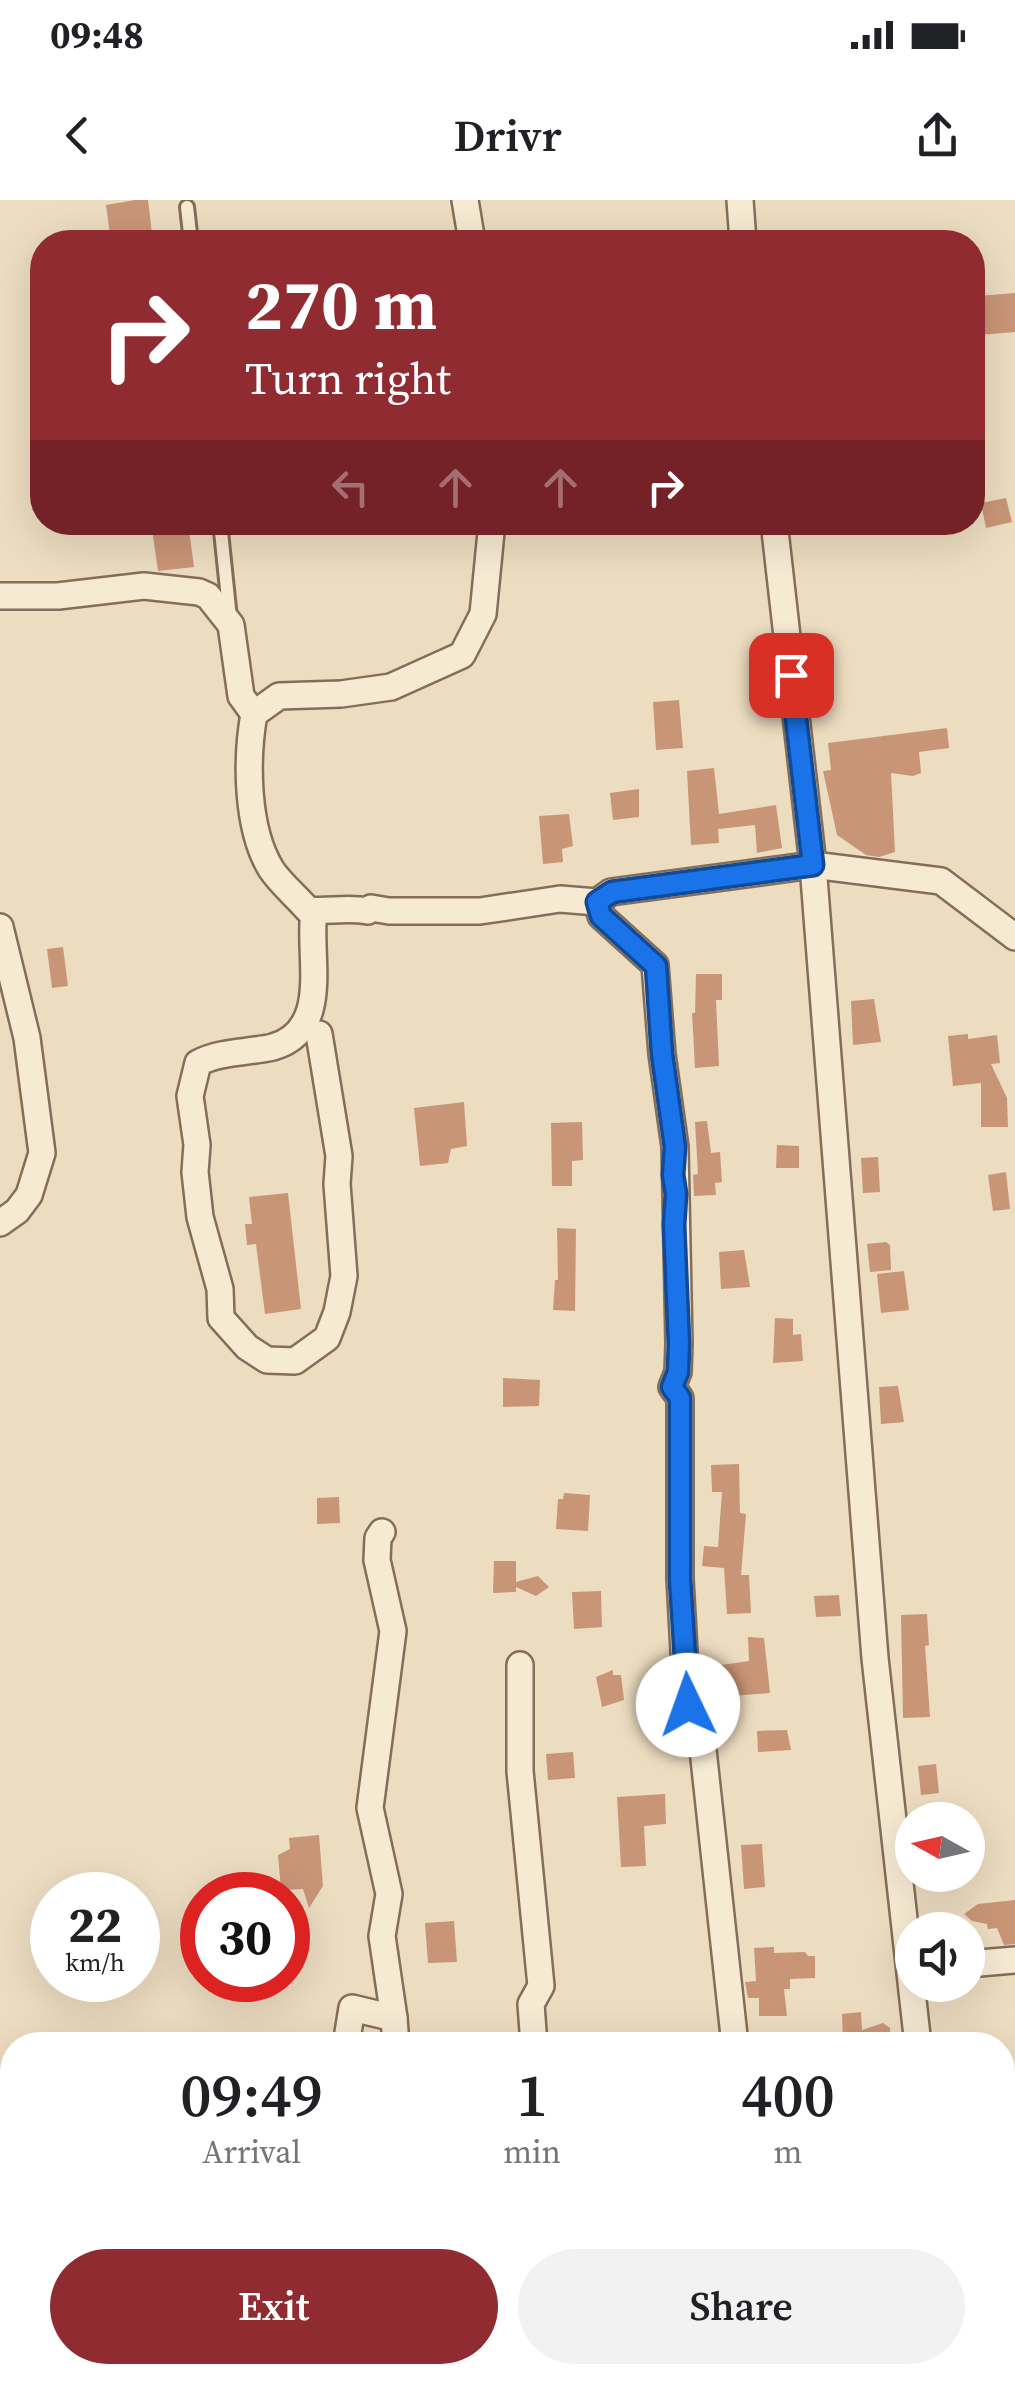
<!DOCTYPE html>
<style>
body{margin:0;font-family:"Source Serif 4",serif;background:#f2f2f2;color:#202124;height:100vh;display:flex;flex-direction:column;font-size:38px;white-space:nowrap}
*{box-sizing:border-box;margin:0}
p{font-size:32px;color:#757577}
.icon{flex:none;width:55px;height:55px;fill:none;stroke:currentColor;stroke-width:2;stroke-linecap:round;stroke-linejoin:round}
.map{position:relative;flex:1;overflow:hidden}
.sheet{position:absolute;left:0px;top:1832px;width:1015px;height:352px;display:flex;flex-direction:column;background:#fff;border-radius:40px 40px 0 0;box-shadow:0 10px 40px #0002}
.sheet>*{flex:none}
.top-card{position:absolute;left:30px;top:30px;width:955px;height:305px;border-radius:40px;box-shadow:0 10px 40px #0002;background:#912b32;color:#fff;overflow:hidden}
.needle{width:65px;rotate:278deg}
.fabs{position:absolute;left:895px;top:1602px;display:grid;gap:20px}
.fabs a{display:grid;place-items:center;width:90px;height:90px;border-radius:50%;background:#fff;box-shadow:0 10px 40px #0002;font-size:50px}
.speed{position:absolute;left:30px;top:1672px;display:flex;gap:20px;font-size:50px;font-weight:700;text-align:center}
.speed>*{display:grid;place-content:center;width:130px;height:130px;border-radius:50%;background:#fff;box-shadow:0 10px 40px #0002;line-height:1}
.speed small{font-size:25px;font-weight:400}
.speed .limit{border:15px solid #d22;background:#fff;color:#111}
.pin{position:absolute;display:grid;place-items:center;width:85px;height:85px;color:#fff;margin:-42px;border-radius:20px;box-shadow:0 5px 15px #0006}
.me{position:absolute;width:110px;margin:-55px;rotate:357deg;stroke-linejoin:round;filter:drop-shadow(0 0 8px #0008)}
.turn{display:flex;align-items:center;gap:35px;height:210px;padding:0 50px;font-size:45px}
.turn .icon{width:130px;height:130px;stroke-width:2.5}
.turn b{display:block;font-size:70px;line-height:85px}
.lanes{display:flex;align-items:center;height:95px;padding:0 50px;background:#0003;justify-content:center;gap:50px;direction:ltr}
.lanes .off{opacity:.35}
.eta{display:flex;justify-content:space-evenly;align-items:center;height:170px;text-align:center}
.eta b{font-size:60px;font-weight:600;line-height:70px}
.primary-button{display:flex;gap:20px;margin-top:auto;padding:20px 50px}
.primary-button a{flex:1;height:115px;border-radius:60px;background:#912b32;color:#fff;font-size:40px;font-weight:600;line-height:115px;text-align:center}
.primary-button a+a{background:#f2f2f2;color:#202124}
.status{display:flex;justify-content:space-between;align-items:center;height:70px;padding:0 50px;background:#fff;direction:ltr}
.status svg{height:28px;fill:currentColor}
header{display:flex;justify-content:space-between;align-items:center;height:130px;padding:0 50px;background:#fff;font-size:45px;font-weight:600}
.map>svg:first-child{display:block}
</style>
<div class="status"><b>09:48</b><svg viewBox="0 0 49 12"><path d="M0 12V9h3v3zM5 12V6h3v6zM10 12V3h3v9zM15 12V0h3v12zM26 1h20v11H26zM47 4h2v5h-2z"/></svg></div>
<header><svg class="icon" aria-label="back" viewBox="0 0 24 24"><path d="M15 5l-7 7 7 7"/></svg>Drivr<svg class="icon" aria-label="share" viewBox="0 0 24 24"><path d="M12 15V3M7 8l5-5 5 5M5 13v7h14v-7"/></svg></header>
<div class="map">
<svg width="1015" height="2183" viewBox="0 0 1015 2183">
<rect width="100%" height="100%" fill="#ecdcc0"/>
<path fill="#c6c995" d="M1015,1951V2042L1002,2035L1003,1952Z"/>
<g fill="#c99577">
<path d="M135,0H148L153,42H111L106,5Z"/>
<path d="M1015,93V132L980,135L978,96Z"/>
<path d="M1006,298L1012,322L986,328L981,303Z"/>
<path d="M151,322H188L194,367L158,371Z"/>
<path d="M679,500L683,548L656,550L653,502Z"/>
<path d="M947,528L949,548L919,552L921,573L913,576L891,573L895,652L879,657L866,655L837,635L823,571L831,570L828,543Z"/>
<path d="M714,568L719,614L776,605L782,648L757,653L755,625L718,629L719,643L691,645L687,571Z"/>
<path d="M639,589V617L613,620L610,593Z"/>
<path d="M569,614L573,646L562,649L563,662L543,664L539,616Z"/>
<path d="M63,747L68,786L52,788L47,749Z"/>
<path d="M696,774H722V800H716L719,866L695,868L692,813H695Z"/>
<path d="M874,799L881,842L853,845L851,801Z"/>
<path d="M968,834V839L997,835L1000,863L991,864L1007,898L1008,927H981V883L953,886L948,836Z"/>
<path d="M464,902L467,946L451,949L448,963L420,966L414,908Z"/>
<path d="M707,921L711,953L720,952L722,982L715,983L716,995L694,996L693,975L698,974L695,922Z"/>
<path d="M582,922L583,960L572,961V986H552L551,923Z"/>
<path d="M777,945L799,946V968H776Z"/>
<path d="M878,957L880,992L863,993L861,958Z"/>
<path d="M1006,972L1010,1009L993,1011L988,975Z"/>
<path d="M288,993L301,1109L265,1114L256,1044L247,1045L245,1024H252L249,997Z"/>
<path d="M557,1028L576,1029L575,1111L553,1110L555,1080H558Z"/>
<path d="M886,1042L890,1045L891,1070L870,1072L867,1044Z"/>
<path d="M744,1050L750,1087L721,1089L719,1052Z"/>
<path d="M904,1071L909,1110L881,1113L877,1074Z"/>
<path d="M775,1118L793,1119V1135L801,1134L803,1161L773,1163Z"/>
<path d="M503,1178L540,1180L539,1206L503,1207Z"/>
<path d="M898,1186L904,1222L881,1224L879,1187Z"/>
<path d="M739,1264L740,1313L746,1314L741,1375H749L751,1413L727,1414L724,1368L702,1366L704,1346L718,1347L722,1292H712L711,1265Z"/>
<path d="M564,1293L590,1295L588,1331L556,1329L558,1299H563Z"/>
<path d="M339,1297L340,1323L317,1324V1298Z"/>
<path d="M494,1361H516V1382L538,1376L549,1387L536,1396L516,1387V1392L493,1393Z"/>
<path d="M601,1391L602,1427L574,1429L572,1392Z"/>
<path d="M839,1395L841,1416L816,1417L814,1396Z"/>
<path d="M927,1414L929,1445L925,1446L930,1517L903,1518L901,1415Z"/>
<path d="M748,1437L764,1438L770,1493L704,1498L701,1468L749,1461Z"/>
<path d="M613,1470V1475H621L624,1500L602,1507L596,1477Z"/>
<path d="M787,1530L791,1550L758,1552L757,1531Z"/>
<path d="M573,1552L575,1578L548,1580L546,1554Z"/>
<path d="M936,1564L939,1593L921,1595L918,1566Z"/>
<path d="M665,1594L666,1624L644,1626L646,1666L621,1667L617,1597Z"/>
<path d="M319,1635L323,1686L309,1708L303,1689L281,1690L278,1655L290,1649L289,1638Z"/>
<path d="M762,1644L765,1687L744,1689L741,1645Z"/>
<path d="M1015,1700V1744L1004,1745L997,1728L988,1729L987,1724L972,1721L964,1714L978,1704Z"/>
<path d="M454,1721L457,1762L428,1763L425,1723Z"/>
<path d="M774,1747V1753L805,1752L808,1756H815V1778L790,1779V1789H784L787,1816H759V1798H748L745,1782L756,1781L754,1748Z"/>
<path d="M861,1812L862,1830L883,1823L890,1828V1836L883,1840L862,1835V1839L843,1840L842,1814Z"/>
</g>
<g fill="none" stroke-linecap="round" stroke-linejoin="round">
<defs>
<g id="lane">
<path d="M187,7L191,42"/>
<path d="M220,322L230,418"/>
</g>
<g id="street">
<path d="M465,0L472,42"/>
<path d="M740,0L743,42"/>
<path d="M492,322L483,414L462,455L391,487L341,494L279,496L254,514C246,559 246,628 271,669C280,683 297,697 308,710C328,712 347,707 368,711L371,708L389,711H480L560,699L597,702L611,692L813,665L875,1458L918,1845"/>
<path d="M774,322L813,665L941,681L1015,737"/>
<path d="M0,396H58L144,386L199,392L208,396L231,425L241,496L254,514"/>
<path d="M597,702L601,716L655,765L662,854L675,947L679,1144L678,1172L672,1187L680,1198V1379L687,1505L700,1522L735,1845"/>
<path d="M314,711C307,754 333,830 273,847C247,853 221,851 198,863L190,896L197,945L195,972L200,1017L220,1089L221,1118L247,1147L267,1160L295,1161L327,1138L337,1112L344,1076L337,984L339,956L319,834"/>
<path d="M0,727L27,838L42,953L29,995L17,1011L0,1023"/>
<path d="M520,1465V1571L541,1786L531,1804L534,1845"/>
<path d="M968,1764L1015,1760"/>
<path d="M394,1818L396,1845"/>
<path d="M346,1845L352,1808L394,1818L382,1736L389,1694L370,1608L393,1431L377,1360L378,1338L382,1332"/>
<path d="M302,2172V2183"/>
<path d="M559,2172L561,2183"/>
<path d="M764,2172L766,2183"/>
<path d="M423,2183V2172"/>
</g>
</defs>
<use href="#lane" stroke="#846e59" stroke-width="18"/>
<use href="#street" stroke="#846e59" stroke-width="30"/>
<use href="#lane" stroke="#f7ead3" stroke-width="12"/>
<use href="#street" stroke="#f7ead3" stroke-width="25"/>
</g>
<g fill="none" stroke-linecap="round" stroke-linejoin="round">
<defs>
<path id="route" d="M688,1505L680,1379V1198L672,1187L678,1172L679,1144L674,1025L676,994L673,975L675,947L662,854L656,766L601,716L597,702L612,692L813,665L791,475"/>
</defs>
<use href="#route" stroke="#114b97" stroke-width="25"/>
<use href="#route" stroke="#1a73e8" stroke-width="18"/>
</g>
</svg>
<div class="fabs">
<a><svg class="needle" viewBox="-14 -14 28 28"><path d="M0-13l5 13h-10z" fill="#e53935"/><path d="M0 13l5-13h-10z" fill="#757577"/></svg></a>
<a><svg class="icon" aria-label="sound" viewBox="0 0 24 24"><path d="M4 9h4l5-4v14l-5-4H4zM17 9q2 3 0 6"/></svg></a>
</div>
<div class="speed"><div>22<small>km/h</small></div><div class="limit">30</div></div>
<div class="pin" style="left:791px;top:475px;background:#d93025"><svg class="icon" aria-label="arrive" viewBox="0 0 24 24"><path d="M6 21V4h12l-3 4 3 4H6"/></svg></div>
<svg class="me" style="left:688px;top:1505px" viewBox="-20 -20 40 40"><circle r="19" fill="#fff"/><path d="M0-13L10 11 0 6-10 11z" fill="#1a73e8"/></svg>
<div class="top-card">
<div class="turn"><svg class="icon" aria-label="right" viewBox="0 0 24 24"><path d="M7 20v-9h11M14 6l5 5-5 5"/></svg><div><b>270 m</b>Turn right</div></div>
<div class="lanes"><svg class="icon off" aria-label="left" viewBox="0 0 24 24"><path d="M17 20v-9H6M10 6l-5 5 5 5"/></svg><svg class="icon off" aria-label="ahead" viewBox="0 0 24 24"><path d="M12 20V5M6 11l6-6 6 6"/></svg><svg class="icon off" aria-label="ahead" viewBox="0 0 24 24"><path d="M12 20V5M6 11l6-6 6 6"/></svg><svg class="icon" aria-label="right" viewBox="0 0 24 24"><path d="M7 20v-9h11M14 6l5 5-5 5"/></svg></div>
</div>
<section class="sheet">
<div class="eta">
<div><b>09:49</b><p>Arrival</p></div>
<div><b>1</b><p>min</p></div>
<div><b>400</b><p>m</p></div>
</div>
<div class="primary-button"><a>Exit</a><a>Share</a></div>
</section>
</div>
